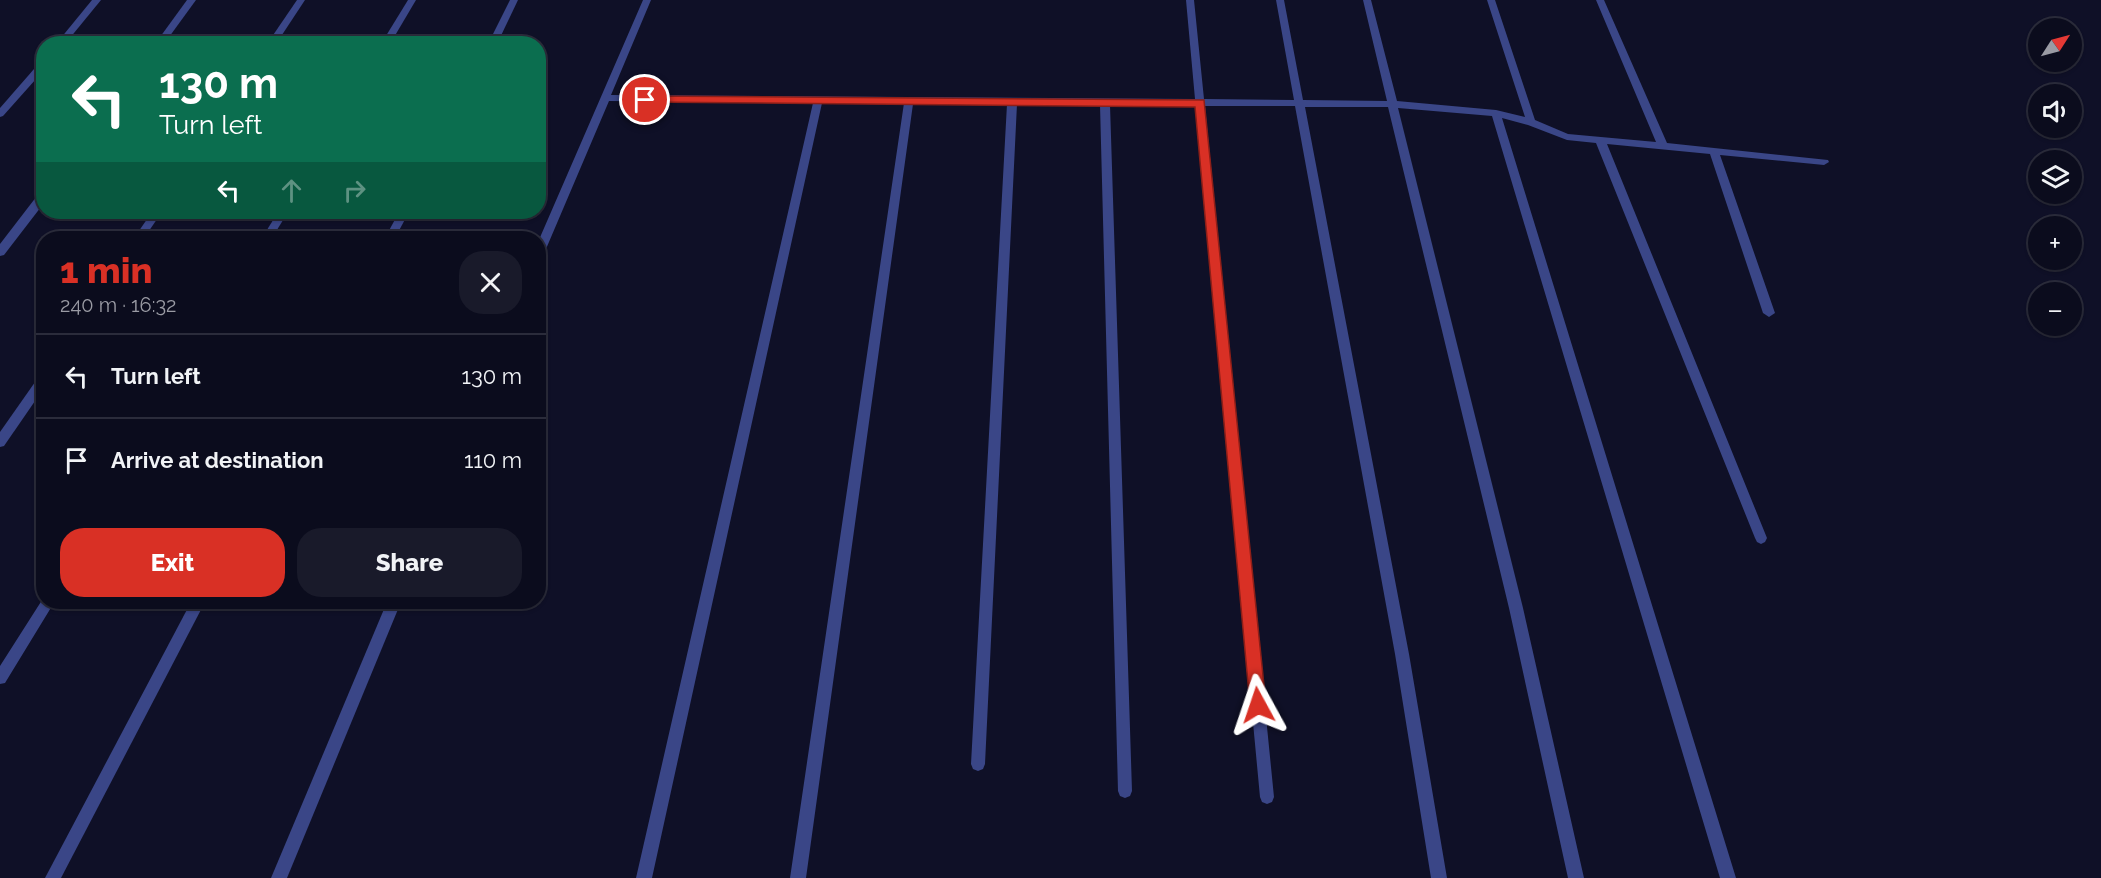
<!DOCTYPE html>
<meta charset="utf-8">
<style>
body{margin:0;font-family:Raleway,sans-serif;background:#191a2a;color:#f1f3f6;height:100vh;display:flex;flex-direction:column;font-size:22px;white-space:nowrap}
*{box-sizing:border-box;margin:0}
p{font-size:20px;color:#9a9ba4}
.icon{flex:none;width:33px;height:33px;fill:none;stroke:currentColor;stroke-width:2;stroke-linecap:round;stroke-linejoin:round}
.map{position:relative;flex:1;overflow:hidden}
.details{position:absolute;left:36px;top:231px;width:510px;height:378px;display:flex;flex-direction:column;background:#0b0c1d;border-radius:24px;box-shadow:0 2px 4px #0004,0 0 0 2px #2b2c3b}
.details>*{flex:none}
.top-card{position:absolute;left:36px;top:36px;width:510px;height:183px;border-radius:24px;box-shadow:0 2px 4px #0004,0 0 0 2px #2b2c3b;background:#0b6e4f;color:#fff;overflow:hidden}
.needle{width:39px;rotate:54deg}
.tools{position:absolute;left:2028px;top:18px;display:grid;gap:12px}
.tools a{display:grid;place-items:center;width:54px;height:54px;border-radius:50%;background:#0b0c1d;box-shadow:0 2px 4px #0004,0 0 0 2px #2b2c3b;font-size:30px}
.pin{position:absolute;display:grid;place-items:center;width:51px;height:51px;color:#fff;margin:-26px;border:3px solid #fff;border-radius:50%;box-shadow:0 2px 6px #0007}
.me{position:absolute;width:66px;margin:-33px;rotate:355deg;stroke-linejoin:round;filter:drop-shadow(0 0 4px #0008)}
.turn{display:flex;align-items:center;gap:21px;height:126px;padding:0 24px;font-size:27px}
.turn .icon{width:78px;height:78px;stroke-width:2.5}
.turn b{display:block;font-size:42px;line-height:51px}
.lanes{display:flex;align-items:center;height:57px;padding:0 24px;background:#0003;justify-content:center;gap:30px;direction:ltr}
.lanes .off{opacity:.35}
.round{display:grid;place-items:center;flex:none;width:63px;height:63px;border-radius:24px;background:#191a2a}
.headline{display:flex;align-items:center;justify-content:space-between;height:102px;padding:0 24px}
h1{font-size:36px;font-weight:800;line-height:45px;color:#d93025}
.action{display:flex;gap:12px;margin-top:auto;padding:12px 24px}
.action a{flex:1;height:69px;border-radius:24px;background:#d93025;color:#fff;font-size:24px;font-weight:800;line-height:69px;text-align:center}
.action a+a{background:#191a2a;color:#f1f3f6}
ul{padding:0;list-style:none}
li{display:flex;align-items:center;gap:18px;height:84px;padding:0 24px;border-top:2px solid #2b2c3b}
li div{flex:1}
li b{display:block;font-size:22px}
li em{font-style:normal}
.map>svg:first-child{display:block}
</style>
<div class="map">
<svg width="2101" height="878" viewBox="0 0 2101 878">
<rect width="100%" height="100%" fill="#0f1027"/>
<g fill="none" stroke-linecap="round" stroke-linejoin="round">
<g fill="#3a4687" fill-rule="evenodd">
<path d="M92,0H101L65,44H56Z"/>
<path d="M187,0H196L164,44H155Z"/>
<path d="M297,0H305L276,44H267Z"/>
<path d="M408,0H416L390,44H381Z"/>
<path d="M510,0H518L497,44H488Z"/>
<path d="M643,0H651L611,95L1195,99L1186,0H1194L1204,99L1294,100L1276,0H1284L1303,100L1387,101L1363,0H1371L1397,101L1496,110L1525,117L1487,0H1495L1535,120L1568,134L1656,142L1596,0H1604L1667,143L1828,160L1829,162L1824,165L1720,155L1775,313L1769,317L1763,313L1710,154L1607,144L1767,538L1765,542L1761,544L1757,542L1755,538L1596,143L1567,140L1528,125L1502,118L1736,878H1720L1492,116L1398,108L1523,608L1584,878H1568L1509,608L1388,107H1305L1409,654L1447,878H1431L1395,654L1295,106H1205L1274,797L1272,802L1267,804L1262,802L1260,797L1195,106L1110,105L1132,791L1130,796L1125,798L1120,796L1118,791L1100,105L1017,104L985,764L983,769L978,771L973,769L971,764L1007,104H913L806,878H790L904,103H822L652,878H636L813,103L609,101L543,256L538,260V242Z"/>
<path d="M44,60V70L3,116L0,117V108L41,61Z"/>
<path d="M40,192H44V203L4,255L0,256V244Z"/>
<path d="M152,212H162L144,238H134Z"/>
<path d="M278,212H288L272,238H262Z"/>
<path d="M399,212H409L395,238H385Z"/>
<path d="M44,374V388L4,446L0,447V432L40,375Z"/>
<path d="M44,597V602H53L52,606L5,683L0,684V666Z"/>
<path d="M191,602H205L61,878H45Z"/>
<path d="M387,602H401L287,878H271Z"/>
</g>
</g>
<path fill="#d93025" stroke="#8d1f18" stroke-width="1.5" d="M645,96L1204,100L1266,705L1264,710L1258,712L1253,710L1250,705L1195,107L641,102L640,100Z"/>
</svg>
<div class="tools">
<a><svg class="needle" viewBox="-14 -14 28 28"><path d="M0-13l5 13h-10z" fill="#e53935"/><path d="M0 13l5-13h-10z" fill="#9a9ba4"/></svg></a>
<a><svg class="icon" aria-label="sound" viewBox="0 0 24 24"><path d="M4 9h4l5-4v14l-5-4H4zM17 9q2 3 0 6"/></svg></a>
<a><svg class="icon" aria-label="layers" viewBox="0 0 24 24"><path d="M12 4l9 5-9 5-9-5zM3 14l9 5 9-5"/></svg></a>
<a>+</a>
<a>−</a>
</div>
<div class="pin" style="left:645px;top:100px;background:#d93025"><svg class="icon" aria-label="arrive" viewBox="0 0 24 24"><path d="M6 21V4h12l-3 4 3 4H6"/></svg></div>
<svg class="me" style="left:1258px;top:705px" viewBox="-20 -20 40 40"><path d="M0-17L14 15 0 8-14 15z" fill="#d93025" stroke="#fff" stroke-width="4"/></svg>
<div class="top-card">
<div class="turn"><svg class="icon" aria-label="left" viewBox="0 0 24 24"><path d="M17 20v-9H6M10 6l-5 5 5 5"/></svg><div><b>130 m</b>Turn left</div></div>
<div class="lanes"><svg class="icon" aria-label="left" viewBox="0 0 24 24"><path d="M17 20v-9H6M10 6l-5 5 5 5"/></svg><svg class="icon off" aria-label="ahead" viewBox="0 0 24 24"><path d="M12 20V5M6 11l6-6 6 6"/></svg><svg class="icon off" aria-label="right" viewBox="0 0 24 24"><path d="M7 20v-9h11M14 6l5 5-5 5"/></svg></div>
</div>
<section class="details">
<div class="headline"><div><h1>1 min</h1><p>240 m · 16:32</p></div><a class="round"><svg class="icon" aria-label="close" viewBox="0 0 24 24"><path d="M6 6l12 12M18 6L6 18"/></svg></a></div>
<ul>
<li><svg class="icon" aria-label="left" viewBox="0 0 24 24"><path d="M17 20v-9H6M10 6l-5 5 5 5"/></svg><div><b>Turn left</b></div><em>130 m</em></li>
<li><svg class="icon" aria-label="arrive" viewBox="0 0 24 24"><path d="M6 21V4h12l-3 4 3 4H6"/></svg><div><b>Arrive at destination</b></div><em>110 m</em></li>
</ul>
<div class="action"><a>Exit</a><a>Share</a></div>
</section>
</div>
